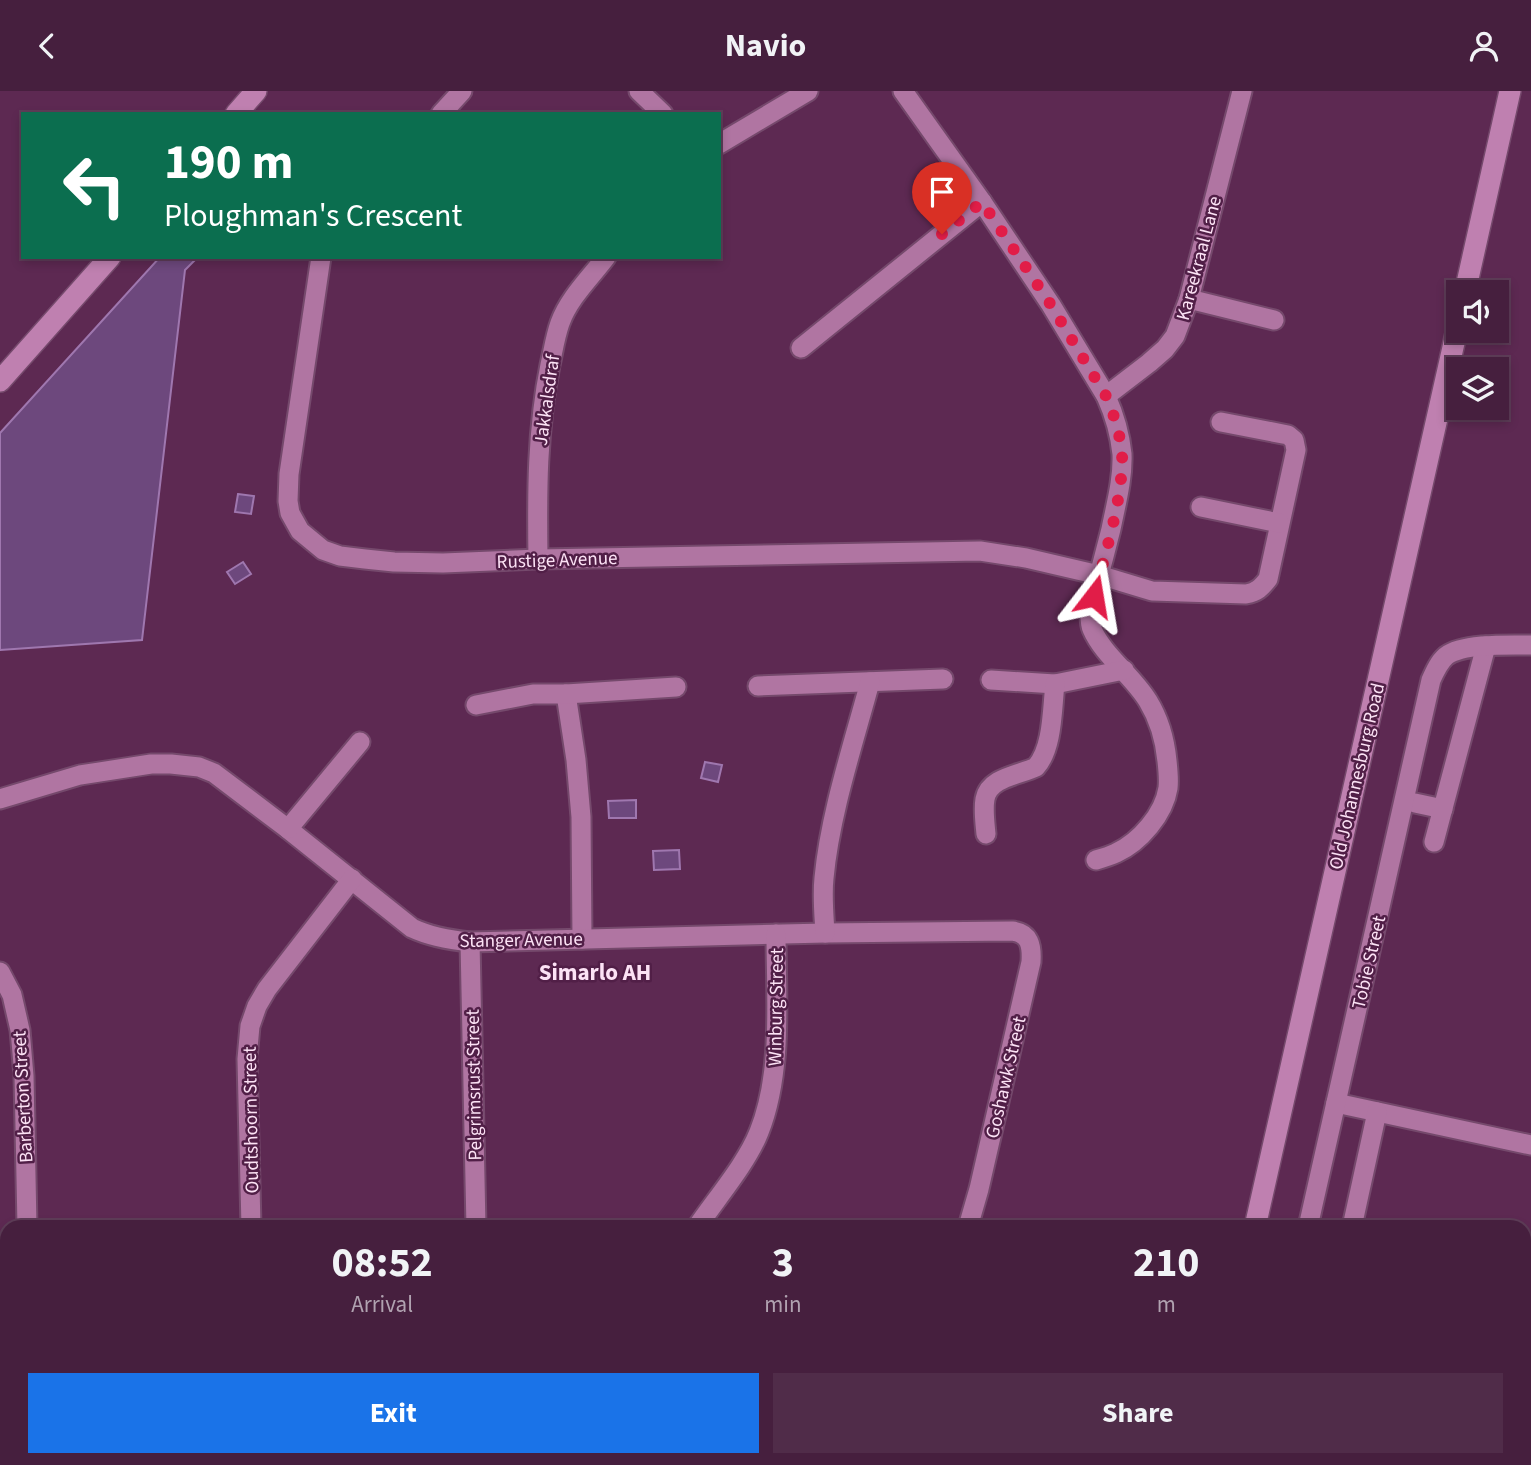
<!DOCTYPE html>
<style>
body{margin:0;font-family:"Source Sans 3",sans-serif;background:#502c49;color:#f1f3f6;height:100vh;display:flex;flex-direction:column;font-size:26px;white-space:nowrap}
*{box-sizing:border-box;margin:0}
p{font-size:23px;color:#b0a2b0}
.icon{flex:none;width:38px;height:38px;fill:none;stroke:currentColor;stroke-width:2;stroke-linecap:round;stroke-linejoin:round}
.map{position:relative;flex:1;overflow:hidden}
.side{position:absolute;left:0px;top:1129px;width:1531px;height:247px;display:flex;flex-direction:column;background:#461f3e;border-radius:21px 21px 0 0;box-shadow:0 4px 10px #0003,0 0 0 2px #5e3d58}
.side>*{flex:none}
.banner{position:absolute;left:21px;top:21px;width:700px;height:147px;border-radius:0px;box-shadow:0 4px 10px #0003,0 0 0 2px #5e3d58;background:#0b6e4f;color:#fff;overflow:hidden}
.buttons{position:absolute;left:1446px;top:189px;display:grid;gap:14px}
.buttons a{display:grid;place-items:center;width:63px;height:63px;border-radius:0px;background:#461f3e;box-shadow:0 4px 10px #0003,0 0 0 2px #5e3d58;font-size:35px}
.pin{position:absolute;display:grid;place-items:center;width:60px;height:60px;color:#fff;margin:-72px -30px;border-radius:50% 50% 50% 0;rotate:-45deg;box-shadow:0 0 7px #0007}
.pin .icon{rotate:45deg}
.me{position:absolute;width:77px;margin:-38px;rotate:14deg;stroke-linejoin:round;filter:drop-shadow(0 0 5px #0008)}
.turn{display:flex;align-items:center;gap:24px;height:147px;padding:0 28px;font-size:32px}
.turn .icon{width:91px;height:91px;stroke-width:2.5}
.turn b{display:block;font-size:49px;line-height:60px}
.eta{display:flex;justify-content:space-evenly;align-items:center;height:119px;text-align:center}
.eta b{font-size:42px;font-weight:700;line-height:49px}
.primary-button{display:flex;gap:14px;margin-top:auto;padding:14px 28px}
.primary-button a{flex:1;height:80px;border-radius:0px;background:#1a73e8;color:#fff;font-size:28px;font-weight:700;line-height:80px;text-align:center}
.primary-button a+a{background:#502c49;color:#f1f3f6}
header{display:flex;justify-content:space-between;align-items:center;height:91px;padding:0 28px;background:#461f3e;font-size:32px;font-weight:700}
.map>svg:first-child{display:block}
</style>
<header><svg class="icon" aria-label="back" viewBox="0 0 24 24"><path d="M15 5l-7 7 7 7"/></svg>Navio<svg class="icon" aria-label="person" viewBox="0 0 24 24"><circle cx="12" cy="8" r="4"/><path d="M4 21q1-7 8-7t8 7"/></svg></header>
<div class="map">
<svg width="1531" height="1374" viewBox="0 0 1531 1374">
<rect width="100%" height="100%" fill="#5d2952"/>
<g fill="#6d487d" stroke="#9f77af" stroke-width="2">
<path d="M160,166H198L185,179L142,549L0,559V342Z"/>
<path d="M238,403L254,405L251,423L235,421Z"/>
<path d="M243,471L251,483L235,493L227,481Z"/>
<path d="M705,671L722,674L718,691L701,687Z"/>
<path d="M636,709V727H609L608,710Z"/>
<path d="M679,759L680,778L654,779L653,760Z"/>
</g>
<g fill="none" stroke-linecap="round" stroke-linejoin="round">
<defs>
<g id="minor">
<path d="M639,0L663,23"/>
<path d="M903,0L982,111L1051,214L1106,305C1114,323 1120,343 1122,363C1123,388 1116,413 1111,438C1104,466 1096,494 1090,523C1090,528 1090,534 1092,538C1103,564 1133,585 1148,610C1159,628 1165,649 1167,670C1168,679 1169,689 1168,697C1164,723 1140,751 1116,762C1110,765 1103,767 1096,769"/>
<path d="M441,23L462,0"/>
<path d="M719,53L808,0"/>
<path d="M321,166L289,383L288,410L290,422L300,440L323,459L340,465L365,468L394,471L443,472L538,468L980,460L1026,467L1099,484L1152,500L1246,503C1257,501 1261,497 1268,488L1296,359L1294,349L1288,344L1221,331"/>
<path d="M1189,208L1274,229"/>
<path d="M801,257L982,111"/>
<path d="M1106,305L1149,272L1165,258L1175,245L1189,208L1242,0"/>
<path d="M1201,416L1279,432"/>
<path d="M538,468C537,403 537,338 550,274C553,261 555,246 560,232C569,207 590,187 606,166"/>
<path d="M991,589L1055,593L1124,579"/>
<path d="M758,595L943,588"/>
<path d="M566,603L576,669L581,726L582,848"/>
<path d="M476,614L533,603H566L676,596"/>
<path d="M0,708L80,684L151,673H171L199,676L214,682L288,738L412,837C431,846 450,849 470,851L825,842L1012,840C1030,842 1032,855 1031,871L979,1098L968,1136"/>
<path d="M1415,712L1443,718"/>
<path d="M288,738L360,651"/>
<path d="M986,743C985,732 983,719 985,708C989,686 1020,684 1036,676C1053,657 1052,618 1055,593"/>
<path d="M1434,751L1486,555"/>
<path d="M825,842C824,824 822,805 824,787C830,723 853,654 870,591"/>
<path d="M470,851L476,1136"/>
<path d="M0,881L12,904L20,939L24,985L27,1136"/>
<path d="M1336,1012L1531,1054"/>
<path d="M251,1136L247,968L250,935L257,915L267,898L352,788"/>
<path d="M697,1136C716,1108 747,1072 759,1041C783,981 776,907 776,843"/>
<path d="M1308,1136L1431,589C1435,580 1439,571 1446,565C1463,552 1510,554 1531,554"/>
<path d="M1352,1136L1377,1021"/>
<path d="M1524,1217L1531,1219"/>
<path d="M31,1368V1374"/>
<path d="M257,1368L258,1374"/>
<path d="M481,1368V1374"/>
<path d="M856,1368L870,1374"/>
<path d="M1487,1368L1513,1374"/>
<path d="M800,1374L804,1368"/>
<path d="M1254,1374L1256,1368"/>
<path d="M1290,1374L1291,1368"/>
<path d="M1351,1374L1352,1368"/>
<path d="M1381,1374L1382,1368"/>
</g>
<g id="major">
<path d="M236,23L256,0"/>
<path d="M1465,201L1510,0"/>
<path d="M0,290L110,166"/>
<path d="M1255,1136L1458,234"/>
<path d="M1201,1374L1202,1368"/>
</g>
</defs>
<use href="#minor" stroke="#75496c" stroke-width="23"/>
<use href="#major" stroke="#75496c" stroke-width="24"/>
<use href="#minor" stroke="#b075a2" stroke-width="19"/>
<use href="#major" stroke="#bf80b0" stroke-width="21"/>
</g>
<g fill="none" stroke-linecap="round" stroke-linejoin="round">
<path stroke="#e11d48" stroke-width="12" stroke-dasharray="0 21.6" d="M942,143L982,111L1051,214L1106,305C1114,323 1120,343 1122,362C1124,403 1105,464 1094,505"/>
</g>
<g text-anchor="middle" stroke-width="5" stroke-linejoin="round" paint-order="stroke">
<g font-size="19" fill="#fce2f5" stroke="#511f47">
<text transform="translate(1198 167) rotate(-75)" y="7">Kareekraal Lane</text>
<text transform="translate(546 309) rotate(-82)" y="7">Jakkalsdraf</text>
<text transform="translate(557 468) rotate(-2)" y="7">Rustige Avenue</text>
<text transform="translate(1356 685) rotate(-77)" y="7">Old Johannesburg Road</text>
<text transform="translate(521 848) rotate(-1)" y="7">Stanger Avenue</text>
<text transform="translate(1368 871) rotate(-77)" y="7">Tobie Street</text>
<text transform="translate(775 916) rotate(-89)" y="7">Winburg Street</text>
<text transform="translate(1005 986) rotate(-77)" y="7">Goshawk Street</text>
<text transform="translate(473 994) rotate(-91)" y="7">Pelgrimsrust Street</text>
<text transform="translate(22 1006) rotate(-93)" y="7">Barberton Street</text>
<text transform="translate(250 1029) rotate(-91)" y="7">Oudtshoorn Street</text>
</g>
<g font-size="23" font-weight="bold" fill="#fce2f5" stroke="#511f47">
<text x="595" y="889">Simarlo AH</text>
</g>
</g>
</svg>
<div class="buttons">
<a><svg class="icon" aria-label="sound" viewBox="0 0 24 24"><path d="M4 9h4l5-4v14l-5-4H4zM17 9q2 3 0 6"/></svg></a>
<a><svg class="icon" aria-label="layers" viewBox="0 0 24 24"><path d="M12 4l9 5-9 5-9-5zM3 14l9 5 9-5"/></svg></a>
</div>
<div class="pin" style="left:942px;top:143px;background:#d93025"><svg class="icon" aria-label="arrive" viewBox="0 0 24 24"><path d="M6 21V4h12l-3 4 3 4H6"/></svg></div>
<svg class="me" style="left:1094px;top:505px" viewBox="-20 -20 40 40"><path d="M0-17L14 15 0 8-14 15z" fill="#e11d48" stroke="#fff" stroke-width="4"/></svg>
<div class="banner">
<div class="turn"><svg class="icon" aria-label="left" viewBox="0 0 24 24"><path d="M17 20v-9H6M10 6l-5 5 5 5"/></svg><div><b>190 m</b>Ploughman's Crescent</div></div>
</div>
<section class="side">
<div class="eta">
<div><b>08:52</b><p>Arrival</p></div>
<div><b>3</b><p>min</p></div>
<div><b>210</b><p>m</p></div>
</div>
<div class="primary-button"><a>Exit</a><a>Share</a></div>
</section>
</div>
